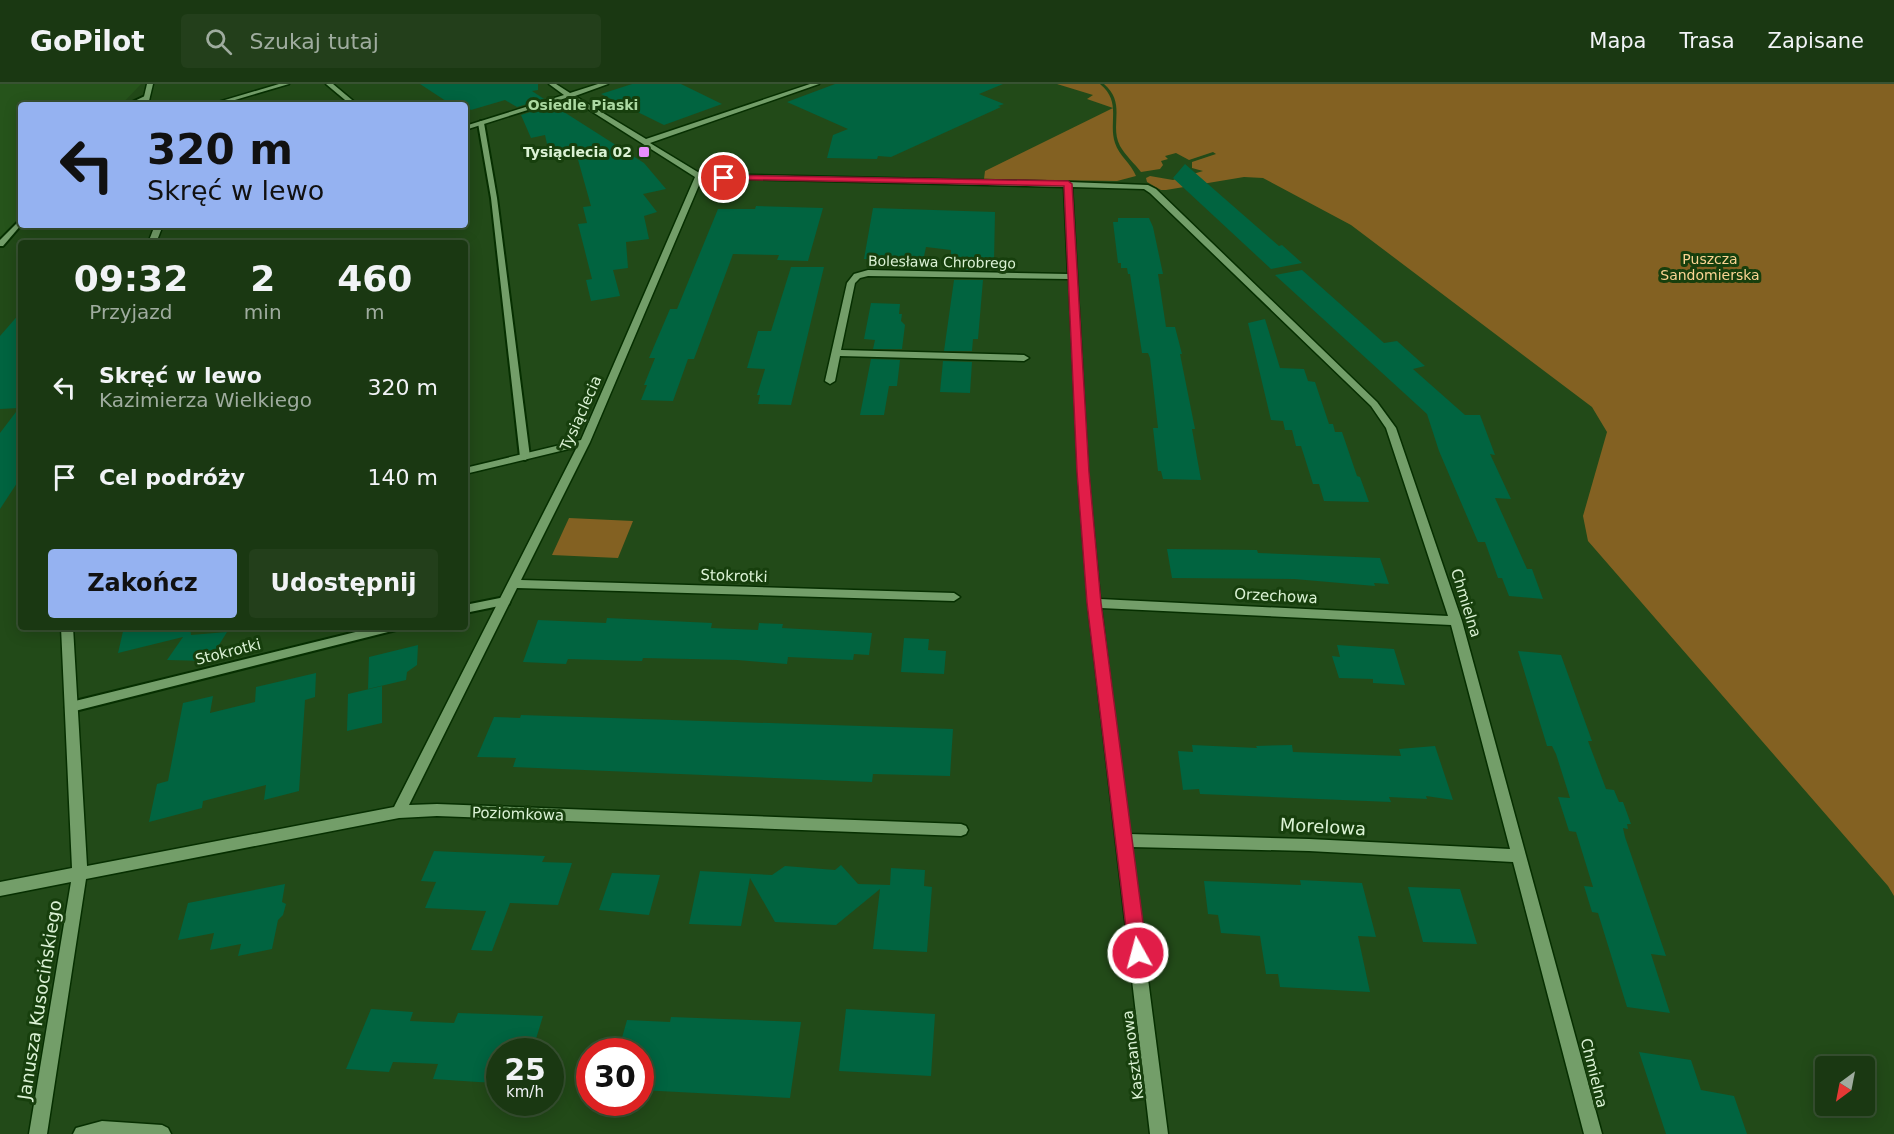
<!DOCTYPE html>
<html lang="pl">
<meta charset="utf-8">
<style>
body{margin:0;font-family:"DejaVu Sans",sans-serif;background:#233f1b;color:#f1f3f6;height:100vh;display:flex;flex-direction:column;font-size:22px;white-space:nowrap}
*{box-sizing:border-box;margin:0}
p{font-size:20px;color:#9fac9f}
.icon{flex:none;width:33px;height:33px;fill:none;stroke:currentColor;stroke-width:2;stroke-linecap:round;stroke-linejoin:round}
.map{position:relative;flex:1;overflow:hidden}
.panel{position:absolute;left:18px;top:156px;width:450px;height:390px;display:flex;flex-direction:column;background:#1a3812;border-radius:6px;box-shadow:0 3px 15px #0003,0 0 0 2px #385232}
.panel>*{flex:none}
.top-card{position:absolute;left:18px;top:18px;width:450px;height:126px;border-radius:6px;box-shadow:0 3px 15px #0003,0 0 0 2px #385232;background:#95b2f1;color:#111;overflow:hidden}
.needle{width:39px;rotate:212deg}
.fabs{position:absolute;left:1815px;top:972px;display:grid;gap:12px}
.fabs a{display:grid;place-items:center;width:60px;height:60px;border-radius:6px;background:#1a3812;box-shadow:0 3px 15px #0003,0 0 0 2px #385232;font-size:30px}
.speed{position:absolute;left:486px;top:954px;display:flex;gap:12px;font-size:30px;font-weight:700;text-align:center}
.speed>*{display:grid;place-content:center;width:78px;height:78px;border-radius:50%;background:#1a3812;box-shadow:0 3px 15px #0003,0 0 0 2px #385232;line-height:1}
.speed small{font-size:15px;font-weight:400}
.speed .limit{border:9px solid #d22;background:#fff;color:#111}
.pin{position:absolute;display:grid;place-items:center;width:51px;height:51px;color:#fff;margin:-26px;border:3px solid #fff;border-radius:50%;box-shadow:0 2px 6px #0007}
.me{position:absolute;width:66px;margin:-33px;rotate:353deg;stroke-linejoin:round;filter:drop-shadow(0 0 4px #0008)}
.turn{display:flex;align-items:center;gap:21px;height:126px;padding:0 30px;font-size:27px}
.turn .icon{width:78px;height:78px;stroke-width:2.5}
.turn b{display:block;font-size:42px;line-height:51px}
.eta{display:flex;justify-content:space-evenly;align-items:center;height:102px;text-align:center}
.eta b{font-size:36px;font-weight:700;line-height:42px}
.button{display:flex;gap:12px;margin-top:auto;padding:12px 30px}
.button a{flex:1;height:69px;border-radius:6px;background:#95b2f1;color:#111;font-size:24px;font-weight:700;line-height:69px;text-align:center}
.button a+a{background:#233f1b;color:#f1f3f6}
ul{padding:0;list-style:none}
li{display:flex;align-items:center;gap:18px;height:90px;padding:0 30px}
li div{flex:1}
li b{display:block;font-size:22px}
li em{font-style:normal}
header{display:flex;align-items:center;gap:36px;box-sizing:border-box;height:84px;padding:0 30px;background:#1a3812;border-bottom:2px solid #385232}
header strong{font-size:28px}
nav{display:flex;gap:33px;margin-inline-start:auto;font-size:21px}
.search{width:420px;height:54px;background:#233f1b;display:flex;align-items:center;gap:15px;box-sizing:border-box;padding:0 21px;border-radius:6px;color:#9fac9f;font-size:22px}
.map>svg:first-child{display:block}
</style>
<header>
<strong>GoPilot</strong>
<div class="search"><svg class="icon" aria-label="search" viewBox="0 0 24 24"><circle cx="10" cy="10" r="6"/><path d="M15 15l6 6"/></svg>Szukaj tutaj</div>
<nav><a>Mapa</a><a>Trasa</a><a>Zapisane</a></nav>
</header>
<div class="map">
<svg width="1894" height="1050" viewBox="0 0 1894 1050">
<rect width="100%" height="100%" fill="#224a18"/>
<path fill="#26541b" d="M0,0H141L121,21H21V132L0,156Z"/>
<g fill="#836122">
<path d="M1057,0H1100C1122,18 1108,38 1115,59C1119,72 1131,79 1136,92L1117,97L984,95L985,87L1113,24L1087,15L1093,11Z"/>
<path d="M1104,0H1894V812L1888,802L1588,457L1583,432L1607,348L1592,323L1351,141L1263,94L1244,93L1166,106H1161L1147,98L1146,94L1150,92L1173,96L1203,87L1192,84V78L1216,70L1213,68L1189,76L1176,69L1165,72L1168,75L1161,77L1163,81L1160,85L1141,88C1135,80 1125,71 1120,62C1109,41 1127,20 1104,0Z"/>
<path d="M569,434L633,437L618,474L552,471Z"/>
</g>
<g fill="#016440">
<path d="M420,0H538V6L532,7L544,15L517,23L505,16L471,26L465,21H452Z"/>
<path d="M632,0H681L722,20L664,41L601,10Z"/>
<path d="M835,0H1003L979,10L1004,20L998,22L1001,23L891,73L878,72L877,75L827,74L833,51L848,45L787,18Z"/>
<path d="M553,21L644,79L666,105L643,110L657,128L644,132L649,155L626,158L628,184L613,186L620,212L591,217L586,196L592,195L578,140L587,139L583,123L591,122L575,65L549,69L545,51L531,54L521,31Z"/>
<path d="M1185,80L1279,162L1282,161L1302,179L1271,185L1173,94Z"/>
<path d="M756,122L823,124L808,177L777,176L779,171L733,170L694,275H688L673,317L641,316L647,301H644L655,274H649L670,225H677L718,125H755Z"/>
<path d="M873,124L995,128L994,178L985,177L984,186H956L957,178L951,177V166L926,163L923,177L864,175Z"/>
<path d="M1118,134H1149L1153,143L1163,190H1158L1166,243H1175L1182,270H1180L1195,345H1192L1201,396L1163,395L1161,387H1158L1153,344H1158L1150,274L1148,269H1142L1130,190H1128L1127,184H1121V179H1118L1113,138H1118Z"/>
<path d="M791,183H824L791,321L758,320L760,311H757L765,285L747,284L758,247H771Z"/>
<path d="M1302,186L1384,259L1397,257L1425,282L1413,285L1465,331H1480L1495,371L1490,370L1511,415L1495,414L1527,485H1532L1543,515L1509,512L1502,494H1498L1485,458H1478L1439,367L1427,330L1275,191Z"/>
<path d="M954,196H983L978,255H973L972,267H944Z"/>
<path d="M871,219L900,220L899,230H902L901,237L905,241L902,265H873L875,256L864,255Z"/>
<path d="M21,228V393L0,425V349L19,324L0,325V252Z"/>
<path d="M1265,235L1280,284L1304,285L1308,297L1315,298L1329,340H1333L1335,348H1342L1357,392L1360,393L1369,418L1324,417L1319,400H1313L1301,362H1296L1292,346H1285L1283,337L1271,336L1248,239Z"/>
<path d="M871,275L900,276L897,302H889L884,331H860Z"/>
<path d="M943,277L972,278L970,309L940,308Z"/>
<path d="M1167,465L1257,466L1258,469L1380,474L1389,500L1374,499L1375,502L1294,495L1172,494Z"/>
<path d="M607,534L712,539L711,544L758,546L759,539L783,540L782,544L872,549L869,571L854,570L853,576L788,573L787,580L737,576L643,574L642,577L568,575L566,580L523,578L538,536L606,539Z"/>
<path d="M124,543H190L191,551L227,548L209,577L167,576L183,553L118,569Z"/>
<path d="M904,554L929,555L928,566L946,567L944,590L901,588Z"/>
<path d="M418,561L417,581L407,588L406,596L368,605L369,573Z"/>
<path d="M1337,561L1394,565L1405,601L1373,599V595L1339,594L1332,572L1340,573Z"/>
<path d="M1518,567L1561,571L1592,657H1588L1606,705L1614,706L1619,718H1623L1631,740H1627L1628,745L1623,744L1625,753L1666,872L1651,870L1670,929L1627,923L1598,829L1592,828L1584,802L1593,803L1576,748L1569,747L1558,713L1570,714L1556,670L1552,662H1547Z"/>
<path d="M316,589L315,613L305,616L299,707L264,716L266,701L203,717L202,724L149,738L157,700L168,697L183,619L213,612L210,629L255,618L256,603Z"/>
<path d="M382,602V639L347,647L348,610Z"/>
<path d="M521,631L953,645L950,692L873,690L872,698L727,692L513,683L516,674L477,673L494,633L520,634Z"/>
<path d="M1192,661L1257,664L1256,662L1292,661L1293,668L1401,672L1399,665L1435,662L1453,716L1426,712L1427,715L1389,713L1391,718L1200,710L1199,705L1183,706L1178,667L1193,668Z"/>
<path d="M434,767L545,772L542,778L572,779L558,821L510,819L492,867L471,866L486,827L425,824L436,798L421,797Z"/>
<path d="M841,781L858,800L890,801L891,784L925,786L924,802L932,803L927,868L873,865L880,805L836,841L775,838L750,794L741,842L689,840L700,787L772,791L785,782L835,786Z"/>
<path d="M612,789L660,791L649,831L599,826Z"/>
<path d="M1300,796L1362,799L1376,853L1358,852L1370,908L1280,903L1278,890H1266L1260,852L1221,849L1218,831L1208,830L1204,797L1301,801Z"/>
<path d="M285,800L282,818L286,820L283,831L278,836L272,865L238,872L241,860L210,866L214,849L178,856L188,819Z"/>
<path d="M1408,803L1460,805L1477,860L1423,858Z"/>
<path d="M371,925L413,928L410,937L454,939L458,929L543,932L532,968H500V999L478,998L433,995L438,980L393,978L389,988L346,985Z"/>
<path d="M846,925L935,930L931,992L839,987Z"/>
<path d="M671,933L801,938L790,1014L640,1006V968H618L627,936L670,938Z"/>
<path d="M1639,968L1691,976L1701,1006L1734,1012L1747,1050H1666Z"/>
</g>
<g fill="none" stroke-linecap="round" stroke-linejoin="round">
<defs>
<g id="lane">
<path d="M145,12L147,13V15L134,21H126Z"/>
<path d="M481,37L484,39L497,114L530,373L525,376L520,373L491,114L478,39Z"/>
<path d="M21,135V141L3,162H0V156Z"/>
<path d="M505,513L510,517L509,520L465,529V521Z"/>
<path d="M376,543H397L396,546L392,547L71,628L67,626L65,623L67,620L71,618Z"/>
</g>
<g id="street">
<path d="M147,0H153L148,21H142Z"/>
<path d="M279,0H289L218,21H208Z"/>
<path d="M326,0H333L358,21H351Z"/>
<path d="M549,0H556L570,9L598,0H608L575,12L646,55L810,0H819L650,59L701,90L1068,98L1148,101L1156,105L1377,318L1396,344L1462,537L1602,1050H1584L1513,778L1309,767L1131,763L1168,1050H1150L1088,519L1078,389L1069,195L868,192L860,194L855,199L841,266L1024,271L1029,274L1024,277L840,272L835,297L830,300L825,297L847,199L854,190L868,186L1068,190L1064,103L702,94L590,358L521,496L954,509L960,513L954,517L517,504L409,721L437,720L961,740L966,742L968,746L966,750L961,752L437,732L399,734L86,795L47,1050H29L71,798L0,812V798L72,784L61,543H73L87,782L394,723L577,363L465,390V384L581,356L695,93L569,13L465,46V42L564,11ZM1072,103L1144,105L1150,109L1371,322L1386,344L1448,532L1100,515L1088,389ZM1101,524L1451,541L1510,765L1309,755L1129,750Z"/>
<path d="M155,141H163L156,159H148Z"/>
<path d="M102,1037L162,1041L168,1044L171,1050H73L76,1044Z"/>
</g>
</defs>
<use href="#lane" stroke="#062f00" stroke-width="4"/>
<use href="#street" stroke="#062f00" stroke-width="3"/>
<use href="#lane" fill="#739e69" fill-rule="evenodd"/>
<use href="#street" fill="#739e69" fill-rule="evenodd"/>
</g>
<path fill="#e11d48" stroke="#92132f" stroke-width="1.5" d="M724,91L1068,97L1072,100L1089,388L1101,519L1147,869L1144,875L1138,878L1131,875L1129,869L1087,519L1077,388L1064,102L721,95V92Z"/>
<rect fill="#e98efe" stroke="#173f0d" stroke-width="2" x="638" y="62" width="12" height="12" rx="3"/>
<g text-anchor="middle" stroke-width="6" stroke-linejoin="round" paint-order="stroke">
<g font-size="14" font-weight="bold" fill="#acdaa2" stroke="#173f0d">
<text x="583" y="26">Osiedle Piaski</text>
</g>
<g font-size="14" font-weight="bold" fill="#dbf2d5" stroke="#173f0d" text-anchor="end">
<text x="632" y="73">Tysiąclecia 02</text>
</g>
<g font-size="14" fill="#fbd493" stroke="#173f0d">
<text x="1710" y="180">Puszcza<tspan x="1710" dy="16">Sandomierska</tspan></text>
</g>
<g font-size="14" fill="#dbf2d5" stroke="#173f0d">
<text transform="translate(942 178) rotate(1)" y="5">Bolesława Chrobrego</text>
</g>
<g font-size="15" fill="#dbf2d5" stroke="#173f0d">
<text transform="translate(581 329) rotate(-66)" y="5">Tysiąclecia</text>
<text transform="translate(734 492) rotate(2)" y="5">Stokrotki</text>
<text transform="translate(1276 512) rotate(3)" y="5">Orzechowa</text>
<text transform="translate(1466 519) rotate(73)" y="5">Chmielna</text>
<text transform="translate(228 568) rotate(-14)" y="5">Stokrotki</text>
<text transform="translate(518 730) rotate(2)" y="5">Poziomkowa</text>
<text transform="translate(1133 971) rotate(-97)" y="5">Kasztanowa</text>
<text transform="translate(1594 989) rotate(76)" y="5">Chmielna</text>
</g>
<g font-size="18" fill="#dbf2d5" stroke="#173f0d">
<text transform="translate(1323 743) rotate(3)" y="6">Morelowa</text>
<text transform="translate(40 916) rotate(-81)" y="6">Janusza Kusocińskiego</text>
</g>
</g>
</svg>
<div class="fabs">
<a><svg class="needle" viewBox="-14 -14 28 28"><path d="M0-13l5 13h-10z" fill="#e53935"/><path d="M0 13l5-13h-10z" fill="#9fac9f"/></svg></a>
</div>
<div class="speed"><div>25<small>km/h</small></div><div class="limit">30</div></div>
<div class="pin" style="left:724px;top:94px;background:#d93025"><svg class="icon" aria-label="arrive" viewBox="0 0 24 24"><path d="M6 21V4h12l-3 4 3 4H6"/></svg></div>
<svg class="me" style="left:1138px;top:869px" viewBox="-20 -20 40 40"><circle r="17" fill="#e11d48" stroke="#fff" stroke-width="3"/><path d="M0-11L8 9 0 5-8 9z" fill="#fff"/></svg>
<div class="top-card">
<div class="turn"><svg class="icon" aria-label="left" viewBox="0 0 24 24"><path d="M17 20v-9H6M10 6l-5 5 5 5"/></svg><div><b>320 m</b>Skręć w lewo</div></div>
</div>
<section class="panel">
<div class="eta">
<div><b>09:32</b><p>Przyjazd</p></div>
<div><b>2</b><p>min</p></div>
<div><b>460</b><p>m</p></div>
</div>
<ul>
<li><svg class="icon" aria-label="left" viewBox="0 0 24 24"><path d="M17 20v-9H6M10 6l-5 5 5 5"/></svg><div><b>Skręć w lewo</b><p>Kazimierza Wielkiego</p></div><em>320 m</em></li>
<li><svg class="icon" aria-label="arrive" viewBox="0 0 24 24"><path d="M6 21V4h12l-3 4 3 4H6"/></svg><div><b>Cel podróży</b></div><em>140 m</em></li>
</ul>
<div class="button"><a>Zakończ</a><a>Udostępnij</a></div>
</section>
</div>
